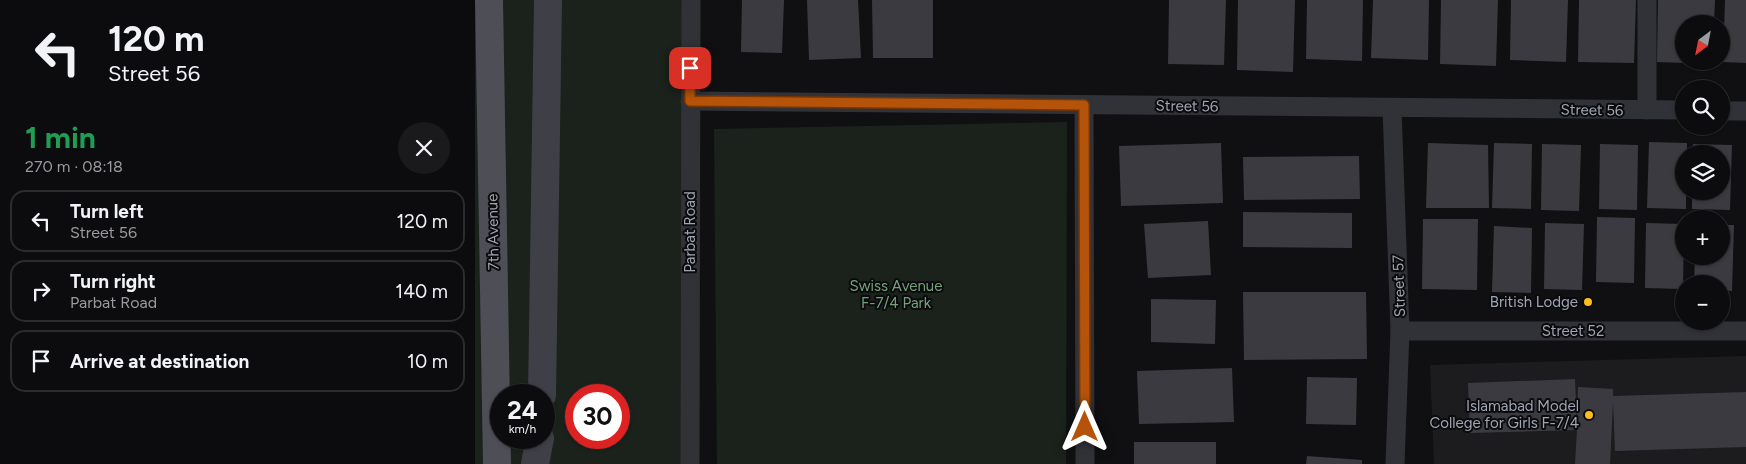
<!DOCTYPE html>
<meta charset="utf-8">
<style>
body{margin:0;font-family:Figtree,sans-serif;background:#1a1a1c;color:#f1f3f6;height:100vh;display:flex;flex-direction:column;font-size:19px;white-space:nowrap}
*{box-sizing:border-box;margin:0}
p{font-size:16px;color:#9a9b9e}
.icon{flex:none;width:28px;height:28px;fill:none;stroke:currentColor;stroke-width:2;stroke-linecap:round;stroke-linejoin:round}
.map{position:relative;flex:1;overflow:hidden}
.panel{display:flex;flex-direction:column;background:#0c0c0e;width:475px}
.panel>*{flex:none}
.banner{background:#0c0c0e;color:#f1f3f6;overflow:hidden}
.needle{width:32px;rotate:212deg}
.tools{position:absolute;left:1200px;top:15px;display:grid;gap:10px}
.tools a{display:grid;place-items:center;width:55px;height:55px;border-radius:50%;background:#0c0c0e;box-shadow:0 1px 4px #0004,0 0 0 1px #2c2c2e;font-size:25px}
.speed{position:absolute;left:15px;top:384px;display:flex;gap:10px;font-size:25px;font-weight:700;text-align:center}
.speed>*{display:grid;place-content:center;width:65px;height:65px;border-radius:50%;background:#0c0c0e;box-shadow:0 1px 4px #0004,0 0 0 1px #2c2c2e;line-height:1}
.speed small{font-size:12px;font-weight:400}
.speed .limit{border:8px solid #d22;background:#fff;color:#111}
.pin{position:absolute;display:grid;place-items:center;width:42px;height:42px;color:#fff;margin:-21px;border-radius:10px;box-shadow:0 2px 8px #0006}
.me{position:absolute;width:55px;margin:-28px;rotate:0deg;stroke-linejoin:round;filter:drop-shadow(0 0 4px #0008)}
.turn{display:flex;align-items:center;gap:18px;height:105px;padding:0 25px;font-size:22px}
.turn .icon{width:65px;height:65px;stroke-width:2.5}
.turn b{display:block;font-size:35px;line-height:42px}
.round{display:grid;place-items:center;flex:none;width:52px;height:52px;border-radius:26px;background:#1a1a1c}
.summary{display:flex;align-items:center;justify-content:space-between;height:85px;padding:0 25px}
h1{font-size:30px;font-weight:700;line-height:38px;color:#1e9e55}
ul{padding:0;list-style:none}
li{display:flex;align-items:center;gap:15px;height:62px;margin:0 10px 8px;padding:0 15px;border:2px solid #2c2c2e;border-radius:15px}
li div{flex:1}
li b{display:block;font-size:19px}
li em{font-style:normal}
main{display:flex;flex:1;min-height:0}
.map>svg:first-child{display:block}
</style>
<main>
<section class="panel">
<div class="banner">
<div class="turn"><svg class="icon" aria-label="left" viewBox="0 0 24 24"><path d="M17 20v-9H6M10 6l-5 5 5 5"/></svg><div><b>120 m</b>Street 56</div></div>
</div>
<div class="summary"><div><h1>1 min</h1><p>270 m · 08:18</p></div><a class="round"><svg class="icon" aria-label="close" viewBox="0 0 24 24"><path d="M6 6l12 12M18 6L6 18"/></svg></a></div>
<ul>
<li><svg class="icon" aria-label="left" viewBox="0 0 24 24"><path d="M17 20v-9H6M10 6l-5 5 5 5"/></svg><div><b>Turn left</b><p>Street 56</p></div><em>120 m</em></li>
<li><svg class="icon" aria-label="right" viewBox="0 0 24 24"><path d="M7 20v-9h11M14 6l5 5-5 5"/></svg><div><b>Turn right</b><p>Parbat Road</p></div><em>140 m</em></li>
<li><svg class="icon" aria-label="arrive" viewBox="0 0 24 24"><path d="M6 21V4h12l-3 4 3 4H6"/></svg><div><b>Arrive at destination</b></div><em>10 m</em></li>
</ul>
</section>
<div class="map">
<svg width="1271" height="464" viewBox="0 0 1271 464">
<rect width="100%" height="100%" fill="#101012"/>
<path fill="#1c1c1f" d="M1271,356V464H959L955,365Z"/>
<g fill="#1a221b" fill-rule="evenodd">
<path d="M0,0H225L222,464H0ZM26,395H69V438H26ZM101,395H144V438H101Z"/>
<path d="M592,122L591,464H242L239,129Z"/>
</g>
<g fill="#3a3a40">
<path d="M267,0H309L307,53L266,52Z"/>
<path d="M332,0H383L386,58L334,60Z"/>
<path d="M397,0H458V58H398Z"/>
<path d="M694,0H751L749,65L693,64Z"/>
<path d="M763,0H820L818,72L762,70Z"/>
<path d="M832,0H888L887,61L831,59Z"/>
<path d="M898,0H954L953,60L896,58Z"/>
<path d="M966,0H1023L1021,66L965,64Z"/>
<path d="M1036,0H1093L1091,62L1035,60Z"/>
<path d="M1104,0H1161L1159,63L1103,62Z"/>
<path d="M1183,0H1240L1239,24H1209V63L1182,62Z"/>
<path d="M1250,0H1271V63L1248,62Z"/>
<rect x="1215" y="61" width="23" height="2"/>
<path d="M1174,142L1212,143V154H1209V191H1211V209L1172,208Z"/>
<path d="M746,143L748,203L646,206L644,146Z"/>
<path d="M953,143L1013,145L1014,208H951Z"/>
<path d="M1019,143L1057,144L1056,209L1017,208Z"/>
<path d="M1067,144L1106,145L1104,211L1066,210Z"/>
<path d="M1125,144L1163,145L1162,210L1124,209Z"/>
<path d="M1218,144L1257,145L1255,210L1217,209V191H1246V154H1218Z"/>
<path d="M884,156L885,199L769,200L768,157Z"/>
<path d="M768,212L877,213V248L768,247Z"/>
<path d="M1122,217L1160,218L1159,283L1121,282Z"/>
<path d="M948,219H1003L1002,290L947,289Z"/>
<path d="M733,221L736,275L673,278L669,224Z"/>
<path d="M1070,223L1109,224L1107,290L1069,289Z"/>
<path d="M1171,223L1209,224L1208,289L1170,288Z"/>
<path d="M1246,225H1259L1257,291L1246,290V284H1219L1220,256H1246Z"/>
<path d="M1019,226L1057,228L1056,293L1017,292Z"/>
<path d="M768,292H891L892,359L769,360Z"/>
<path d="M676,299L741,300L740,344L676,342Z"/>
<path d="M757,368L759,422L664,424L662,371Z"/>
<path d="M832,377L882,378L881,425L831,424Z"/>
<path d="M1100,379L1102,425L1103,387L1138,389V396L1271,392V447L1140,451L1138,402L1135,464H1100L1102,430L995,433L993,383Z"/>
<rect x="659" y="442" width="82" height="22"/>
<path d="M832,456L887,460V464H831Z"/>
</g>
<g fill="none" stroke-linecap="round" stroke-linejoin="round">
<g stroke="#313237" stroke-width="19">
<path d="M1172,0V110"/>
<path d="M215,101L1209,110"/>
<path d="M609,105L610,464"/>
<path d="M917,108L925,331L920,464"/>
<path d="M1246,111H1271"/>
<path d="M925,331H1271"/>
<path d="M215,464L216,0"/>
</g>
<g stroke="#3f4047" stroke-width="28">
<path d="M67,395L73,0"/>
<path d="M60,464L65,438"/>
</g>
<path stroke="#4d4e56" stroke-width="28" d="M14,0L22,464"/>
</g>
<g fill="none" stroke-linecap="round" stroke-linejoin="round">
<defs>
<path id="route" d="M215,68V101L609,105L610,427"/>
</defs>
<use href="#route" stroke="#753606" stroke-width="12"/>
<use href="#route" stroke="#b45309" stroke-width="9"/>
</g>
<g fill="#ffbd1b" stroke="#0b0b0d" stroke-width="2">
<circle cx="1113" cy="302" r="5"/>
<circle cx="1114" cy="415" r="5"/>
</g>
<g text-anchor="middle" stroke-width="4" stroke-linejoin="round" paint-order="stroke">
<g font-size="15" fill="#a0a5b4" stroke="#0b0b0d">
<text transform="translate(712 106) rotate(1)" y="5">Street 56</text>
<text transform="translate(1117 110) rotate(1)" y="5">Street 56</text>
<text transform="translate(18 232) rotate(-91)" y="5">7th Avenue</text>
<text transform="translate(215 232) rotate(-90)" y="5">Parbat Road</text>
<text transform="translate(924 286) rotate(-92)" y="5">Street 57</text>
<text x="1098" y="336">Street 52</text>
</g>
<g font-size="15" fill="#75a17a" stroke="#0b0b0d">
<text x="421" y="291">Swiss Avenue<tspan x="421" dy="17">F-7/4 Park</tspan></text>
</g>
<g font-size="15" fill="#a0a5b4" stroke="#0b0b0d" text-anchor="end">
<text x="1103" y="307">British Lodge</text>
<text x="1104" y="411">Islamabad Model<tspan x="1104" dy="17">College for Girls F-7/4</tspan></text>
</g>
</g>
</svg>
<div class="tools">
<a><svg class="needle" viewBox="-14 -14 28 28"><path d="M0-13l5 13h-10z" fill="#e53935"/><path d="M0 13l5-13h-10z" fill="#9a9b9e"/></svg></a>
<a><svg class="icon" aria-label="search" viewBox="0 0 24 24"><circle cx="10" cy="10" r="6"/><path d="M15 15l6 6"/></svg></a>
<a><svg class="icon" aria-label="layers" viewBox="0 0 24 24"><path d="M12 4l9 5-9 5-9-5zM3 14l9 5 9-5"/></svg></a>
<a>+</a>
<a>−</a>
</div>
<div class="speed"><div>24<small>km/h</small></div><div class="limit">30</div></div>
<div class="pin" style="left:215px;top:68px;background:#d93025"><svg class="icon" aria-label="arrive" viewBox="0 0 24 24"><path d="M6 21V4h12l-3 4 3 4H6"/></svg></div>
<svg class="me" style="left:610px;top:427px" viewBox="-20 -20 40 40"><path d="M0-17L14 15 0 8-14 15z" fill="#b45309" stroke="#fff" stroke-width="4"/></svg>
</div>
</main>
